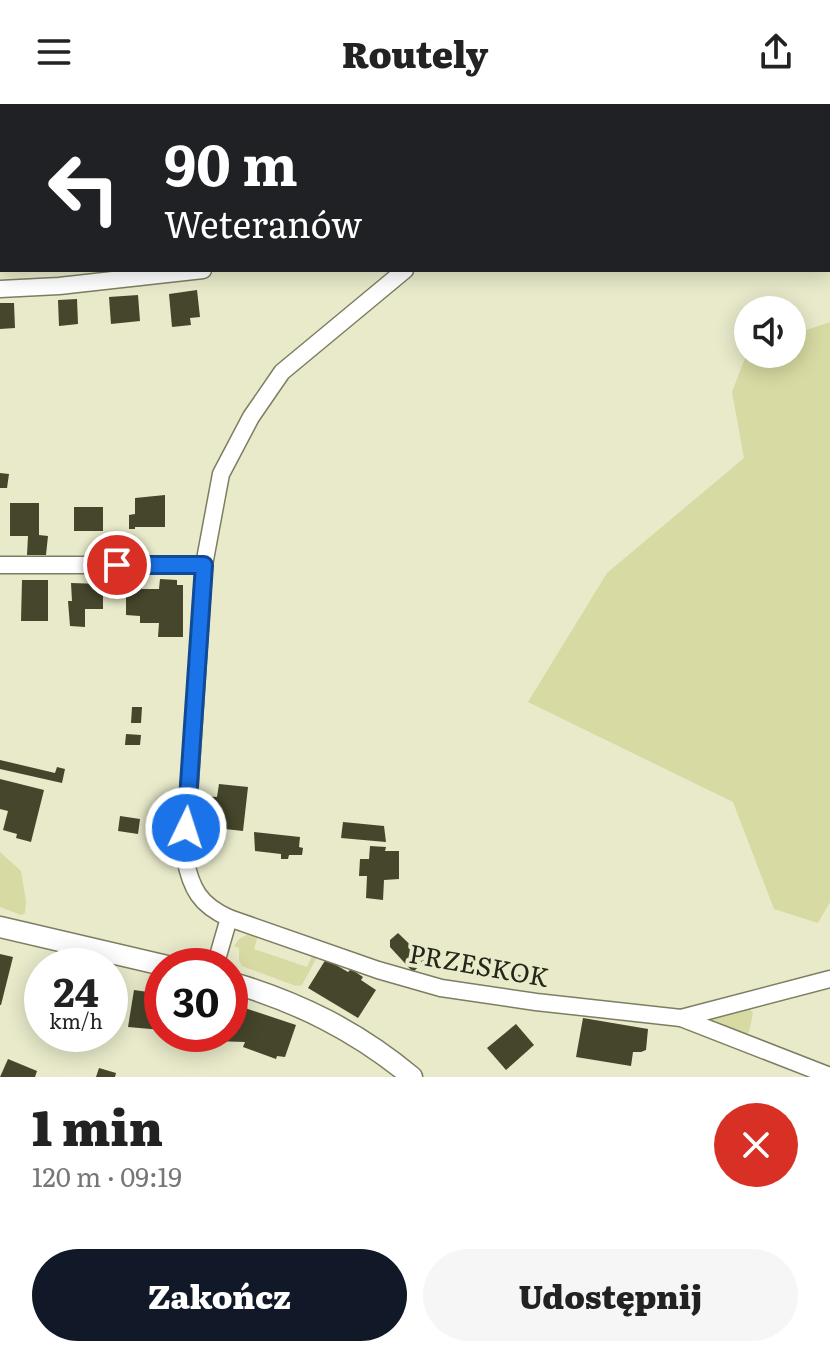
<!DOCTYPE html>
<html lang="pl">
<meta charset="utf-8">
<style>
body{margin:0;font-family:Literata,serif;background:#f6f6f6;color:#222;height:100vh;display:flex;flex-direction:column;font-size:30px;white-space:nowrap}
*{box-sizing:border-box;margin:0}
p{font-size:26px;color:#767676}
.icon{flex:none;width:44px;height:44px;fill:none;stroke:currentColor;stroke-width:2;stroke-linecap:round;stroke-linejoin:round}
.map{position:relative;height:973px;overflow:hidden}
.details{display:flex;flex-direction:column;background:#fff;flex:1}
.details>*{flex:none}
.guide{position:absolute;left:0px;top:0px;width:830px;height:168px;box-shadow:0 4px 20px #0003;background:#202124;color:#fff;overflow:hidden}
.buttons{position:absolute;left:734px;top:192px;display:grid;gap:16px}
.buttons a{display:grid;place-items:center;width:72px;height:72px;border-radius:50%;background:#fff;box-shadow:0 4px 20px #0003;font-size:40px}
.speed{position:absolute;left:24px;top:844px;display:flex;gap:16px;font-size:40px;font-weight:700;text-align:center}
.speed>*{display:grid;place-content:center;width:104px;height:104px;border-radius:50%;background:#fff;box-shadow:0 4px 20px #0003;line-height:1}
.speed small{font-size:20px;font-weight:400}
.speed .limit{border:12px solid #d22;background:#fff;color:#111}
.pin{position:absolute;display:grid;place-items:center;width:68px;height:68px;color:#fff;margin:-34px;border:4px solid #fff;border-radius:50%;box-shadow:0 2px 8px #0007}
.me{position:absolute;width:88px;margin:-44px;rotate:4deg;stroke-linejoin:round;filter:drop-shadow(0 0 6px #0008)}
.turn{display:flex;align-items:center;gap:28px;height:168px;padding:0 32px;font-size:36px}
.turn .icon{width:104px;height:104px;stroke-width:2.5}
.turn b{display:block;font-size:56px;line-height:68px}
.round{display:grid;place-items:center;flex:none;width:84px;height:84px;border-radius:42px;background:#f6f6f6}
.summary{display:flex;align-items:center;justify-content:space-between;height:136px;padding:0 32px}
h1{font-size:48px;font-weight:800;line-height:60px}
.button{display:flex;gap:16px;margin-top:auto;padding:16px 32px}
.button a{flex:1;height:92px;border-radius:48px;background:#111827;color:#fff;font-size:32px;font-weight:800;line-height:92px;text-align:center}
.button a+a{background:#f6f6f6;color:#222}
header{display:flex;justify-content:space-between;align-items:center;height:104px;padding:0 32px;background:#fff;font-size:36px;font-weight:800}
.map>svg:first-child{display:block}
</style>
<header><svg class="icon" aria-label="menu" viewBox="0 0 24 24"><path d="M4 6h16M4 12h16M4 18h16"/></svg>Routely<svg class="icon" aria-label="share" viewBox="0 0 24 24"><path d="M12 15V3M7 8l5-5 5 5M5 13v7h14v-7"/></svg></header>
<div class="map">
<svg width="830" height="973" viewBox="0 0 830 973">
<rect width="100%" height="100%" fill="#e8eaca"/>
<g fill="#d7daa2">
<path d="M220,0H385L222,2Z"/>
<path d="M752,0H830V129L828,130V2Z"/>
<path d="M830,218V798L818,819L774,805L733,698L528,598L607,469L744,354L732,288L748,246V250H792V231Z"/>
<path d="M0,748L21,767L26,797L25,809L21,811L0,803Z"/>
<path d="M250,829L258,831L254,845L307,863L312,852L317,853L302,881L296,882L242,862L239,856V844L234,842L239,835Z"/>
<path d="M749,904L753,909L749,928L745,931L709,919L708,916Z"/>
</g>
<g fill="#45462b">
<path d="M197,186L200,213L190,214L191,221L172,223L169,190Z"/>
<path d="M138,191L140,217L111,220L109,193Z"/>
<path d="M77,195L78,220L59,222L58,196Z"/>
<path d="M0,199H14L15,224L0,225Z"/>
<path d="M0,369L9,370L7,384H0Z"/>
<path d="M165,391V423H135V425H129V411L135,410V394Z"/>
<path d="M10,399H39V431L48,432L46,451H27L28,432H10Z"/>
<rect x="74" y="403" width="29" height="24"/>
<path d="M160,475L177,476V481H183V533H158L159,519H140V512L126,511V485L136,486V479H142V485H159Z"/>
<path d="M22,476H48V517H21Z"/>
<path d="M71,479L103,480V505H85V523L70,522L68,497H72Z"/>
<path d="M132,603H142L141,619H131Z"/>
<path d="M126,630L141,631L140,641H125Z"/>
<path d="M0,656L55,669L57,663L65,665L62,679L0,665Z"/>
<path d="M0,675L44,686L31,738L16,734L17,730L3,726L8,707L0,705Z"/>
<path d="M219,680L248,683L243,727L216,724L214,741L197,739L202,692L217,693Z"/>
<path d="M120,712L140,715L138,730L118,727Z"/>
<path d="M343,718L384,722L386,738L341,734Z"/>
<path d="M254,728L300,733L299,743L303,744L302,751H289L288,755H281V750L255,747Z"/>
<path d="M370,742L386,743L385,747H399V775L384,776L383,796L366,794L367,772H359L360,755H369Z"/>
<path d="M398,829L426,856L413,868L390,843V836Z"/>
<path d="M0,850L13,853L1,901H0Z"/>
<path d="M326,855L348,868L351,865L363,873L361,876L376,886L358,914L308,884Z"/>
<path d="M509,868L523,872L521,880L507,877Z"/>
<path d="M134,886L162,890V926L128,923Z"/>
<path d="M230,899L296,921L285,953L277,952L276,955L243,943L245,938L184,936L185,930H230Z"/>
<path d="M583,914L648,925L646,946L641,948H633L631,962L576,953Z"/>
<path d="M516,920L534,941L506,966L487,944Z"/>
<path d="M8,955L37,967L35,973H0Z"/>
<path d="M99,964L116,969L115,973H96Z"/>
</g>
<g fill="none" stroke-linecap="round" stroke-linejoin="round">
<defs>
<g id="minor">
<path d="M0,185L59,182L203,166"/>
<path d="M0,461H204"/>
<path d="M229,814L378,866L441,884L536,898L681,914L830,972"/>
<path d="M215,862L229,814C200,801 191,785 185,754L204,461L221,370L251,313L282,268L405,166"/>
<path d="M681,914L830,875"/>
</g>
<g id="tertiary">
<path d="M0,823L167,862"/>
<path d="M230,878C298,898 357,927 412,973"/>
</g>
</defs>
<use href="#minor" stroke="#7d7e61" stroke-width="19"/>
<use href="#tertiary" stroke="#7d7e61" stroke-width="23"/>
<use href="#minor" stroke="#fff" stroke-width="16"/>
<use href="#tertiary" stroke="#fff" stroke-width="20"/>
</g>
<g fill="none" stroke-linecap="round" stroke-linejoin="round">
<defs>
<path id="route" d="M117,461H204L186,724"/>
</defs>
<use href="#route" stroke="#114b97" stroke-width="20"/>
<use href="#route" stroke="#1a73e8" stroke-width="14"/>
</g>
<g text-anchor="middle" stroke-width="8" stroke-linejoin="round" paint-order="stroke">
<g font-size="26" fill="#25261a" stroke="#e8eaca">
<text transform="translate(479 862) rotate(10)" y="9">PRZESKOK</text>
</g>
</g>
</svg>
<div class="buttons">
<a><svg class="icon" aria-label="sound" viewBox="0 0 24 24"><path d="M4 9h4l5-4v14l-5-4H4zM17 9q2 3 0 6"/></svg></a>
</div>
<div class="speed"><div>24<small>km/h</small></div><div class="limit">30</div></div>
<div class="pin" style="left:117px;top:461px;background:#d93025"><svg class="icon" aria-label="arrive" viewBox="0 0 24 24"><path d="M6 21V4h12l-3 4 3 4H6"/></svg></div>
<svg class="me" style="left:186px;top:724px" viewBox="-20 -20 40 40"><circle r="17" fill="#1a73e8" stroke="#fff" stroke-width="3"/><path d="M0-11L8 9 0 5-8 9z" fill="#fff"/></svg>
<div class="guide">
<div class="turn"><svg class="icon" aria-label="left" viewBox="0 0 24 24"><path d="M17 20v-9H6M10 6l-5 5 5 5"/></svg><div><b>90 m</b>Weteranów</div></div>
</div>
</div>
<section class="details">
<div class="summary"><div><h1>1 min</h1><p>120 m · 09:19</p></div><a class="round" style="background:#d93025;color:#fff"><svg class="icon" aria-label="close" viewBox="0 0 24 24"><path d="M6 6l12 12M18 6L6 18"/></svg></a></div>
<div class="button"><a>Zakończ</a><a>Udostępnij</a></div>
</section>
